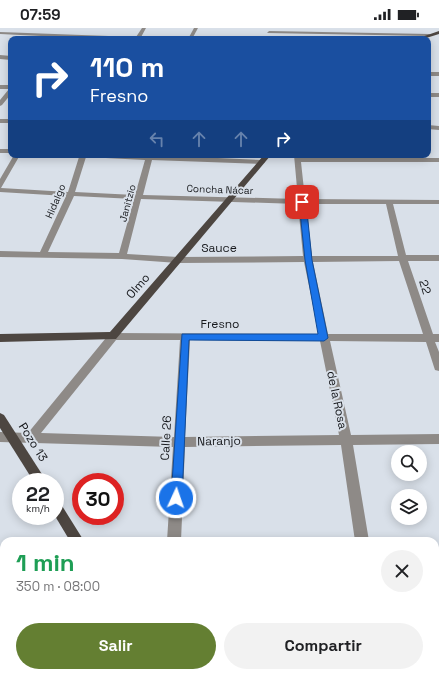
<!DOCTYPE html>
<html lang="es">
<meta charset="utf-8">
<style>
body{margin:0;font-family:"Space Grotesk",sans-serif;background:#f2f2f2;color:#202124;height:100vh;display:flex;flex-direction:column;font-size:15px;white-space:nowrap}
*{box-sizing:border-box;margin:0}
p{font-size:13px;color:#757577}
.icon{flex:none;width:22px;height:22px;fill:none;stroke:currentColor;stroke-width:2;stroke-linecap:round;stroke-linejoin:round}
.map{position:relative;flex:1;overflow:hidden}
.details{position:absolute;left:0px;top:509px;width:439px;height:140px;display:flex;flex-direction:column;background:#fff;border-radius:12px 12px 0 0;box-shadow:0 2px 10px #0003}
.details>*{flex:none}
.guide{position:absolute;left:8px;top:8px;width:423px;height:122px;border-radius:8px;box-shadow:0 2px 10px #0003;background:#1a4fa0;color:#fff;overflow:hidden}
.fabs{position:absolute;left:391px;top:417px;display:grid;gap:8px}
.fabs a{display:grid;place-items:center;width:36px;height:36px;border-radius:50%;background:#fff;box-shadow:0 2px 10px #0003;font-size:20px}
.speed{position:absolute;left:12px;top:445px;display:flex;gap:8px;font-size:20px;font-weight:700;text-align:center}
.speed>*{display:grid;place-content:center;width:52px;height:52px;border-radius:50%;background:#fff;box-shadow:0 2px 10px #0003;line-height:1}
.speed small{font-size:10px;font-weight:400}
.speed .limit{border:6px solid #d22;background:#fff;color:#111}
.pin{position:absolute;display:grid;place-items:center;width:34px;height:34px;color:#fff;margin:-17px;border-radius:8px;box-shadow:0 2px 6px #0006}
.me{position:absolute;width:44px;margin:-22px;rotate:3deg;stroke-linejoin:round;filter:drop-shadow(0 0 3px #0008)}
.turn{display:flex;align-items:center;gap:14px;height:84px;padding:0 16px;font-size:18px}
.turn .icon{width:52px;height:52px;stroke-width:2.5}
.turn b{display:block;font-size:28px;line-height:34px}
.lanes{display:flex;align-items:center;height:38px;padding:0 16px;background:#0003;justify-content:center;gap:20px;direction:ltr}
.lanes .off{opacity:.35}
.round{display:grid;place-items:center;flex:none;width:42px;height:42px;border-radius:21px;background:#f2f2f2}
.summary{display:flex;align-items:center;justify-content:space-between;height:68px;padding:0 16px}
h1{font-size:24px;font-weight:600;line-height:30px;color:#1e9e55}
.primary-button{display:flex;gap:8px;margin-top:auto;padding:8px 16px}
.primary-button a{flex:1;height:46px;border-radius:24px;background:#647f32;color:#fff;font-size:16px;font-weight:600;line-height:46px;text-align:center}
.primary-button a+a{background:#f2f2f2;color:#202124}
.status{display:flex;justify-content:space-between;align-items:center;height:28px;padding:0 20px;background:#fff;direction:ltr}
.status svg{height:11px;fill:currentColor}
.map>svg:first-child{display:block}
</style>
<div class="status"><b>07:59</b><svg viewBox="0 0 49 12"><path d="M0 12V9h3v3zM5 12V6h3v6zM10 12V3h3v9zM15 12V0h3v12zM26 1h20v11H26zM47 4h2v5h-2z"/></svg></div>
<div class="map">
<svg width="439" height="649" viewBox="0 0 439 649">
<rect width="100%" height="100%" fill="#d9e0e9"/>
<path fill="#a6b9a6" d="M4,592V645H133L135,649H0V595Z"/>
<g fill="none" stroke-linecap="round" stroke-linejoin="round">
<g fill="#8e8a87" fill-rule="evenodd">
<path d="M142,0H146L140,11H103L0,6V4L136,9Z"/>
<path d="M194,0H198L192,11H188Z"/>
<path d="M269,3L429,6L431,7L429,8L267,5Z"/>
<path d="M0,27L11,28V32L0,31Z"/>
<rect x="428" y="44" width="11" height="4"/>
<path d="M0,57H11V66L2,77L0,78V72L9,61H0Z"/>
<rect x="428" y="65" width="11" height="4"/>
<rect x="0" y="91" width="11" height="4"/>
<path d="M428,97L439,98V102L428,101Z"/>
<rect x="0" y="121" width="11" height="4"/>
<path d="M14,127H20L1,160L68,164L79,129L75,127H153L262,132L265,134L262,136L152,132L143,167L298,171L294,127H300L301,130H439V134H301L305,171L439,172V176H393L406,227H439V233H408L433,306H439V314H435L439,324V343L435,342L434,339L426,314L330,313L351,407L439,406V416L353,417L369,513H355L341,417L185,419L181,513H167L173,419L0,414V404L28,405L110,305L319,306L304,234L178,235L122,231L0,229V223L40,224L66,168L0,164V151ZM86,129L145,132L135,167L75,164ZM74,168L134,171L119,225L48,224ZM141,171L298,176L303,228L178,229L127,226ZM306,176H386L398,228H312ZM399,233L423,306H328L313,234ZM116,312H180L174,409L41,405ZM190,312L320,313L339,407L185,409Z"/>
<rect x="435" y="547" width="4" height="14"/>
<path d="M378,645H394L395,649H379Z"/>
</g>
<g fill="#4d4641" fill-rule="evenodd">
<path d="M439,3V6L423,11H416Z"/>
<path d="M264,127H271L116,311L0,314V306L110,304Z"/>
<path d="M0,385L4,387L47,454H34L0,400Z"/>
<path d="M55,471L59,473L84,513H70L55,488Z"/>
<path d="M149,645H166L168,649H151Z"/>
</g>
</g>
<path fill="#1a73e8" stroke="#114b97" d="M302,172L306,174L312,232L328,310L324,313L189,312L182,470L180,474L176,476L172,474L171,470L182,306H318L305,232L299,174Z"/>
<g text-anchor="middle" stroke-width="4" stroke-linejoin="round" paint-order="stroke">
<g font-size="10" fill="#17191d" stroke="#d9e0e9">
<text transform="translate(220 161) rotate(2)" y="4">Concha Nácar</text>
<text transform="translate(55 173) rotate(-67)" y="4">Hidalgo</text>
<text transform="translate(127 175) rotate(-75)" y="4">Janitzio</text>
</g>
<g font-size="12" fill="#17191d" stroke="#d9e0e9">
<text x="219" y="224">Sauce</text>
<text transform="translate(138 258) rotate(-49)" y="4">Olmo</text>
<text transform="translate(425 259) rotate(73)" y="4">22</text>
<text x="220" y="300">Fresno</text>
<text transform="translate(337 372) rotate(78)" y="4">de la Rosa</text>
<text transform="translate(166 410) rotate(-87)" y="4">Calle 26</text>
<text transform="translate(219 413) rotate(-1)" y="4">Naranjo</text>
<text transform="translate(33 414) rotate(58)" y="4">Pozo 13</text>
</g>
</g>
</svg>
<div class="fabs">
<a><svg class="icon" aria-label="search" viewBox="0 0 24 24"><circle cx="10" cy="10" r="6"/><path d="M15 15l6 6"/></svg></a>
<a><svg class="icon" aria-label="layers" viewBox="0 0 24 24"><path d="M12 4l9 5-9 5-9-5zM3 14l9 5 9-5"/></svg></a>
</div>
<div class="speed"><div>22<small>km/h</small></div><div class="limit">30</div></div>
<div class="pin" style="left:302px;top:174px;background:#d93025"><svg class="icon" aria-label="arrive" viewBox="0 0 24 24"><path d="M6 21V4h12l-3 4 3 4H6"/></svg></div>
<svg class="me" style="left:176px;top:470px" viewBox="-20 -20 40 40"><circle r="17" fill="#1a73e8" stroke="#fff" stroke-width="3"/><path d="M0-11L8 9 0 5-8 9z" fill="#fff"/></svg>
<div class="guide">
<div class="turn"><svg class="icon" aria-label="right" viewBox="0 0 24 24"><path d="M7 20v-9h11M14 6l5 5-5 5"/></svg><div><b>110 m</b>Fresno</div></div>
<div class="lanes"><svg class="icon off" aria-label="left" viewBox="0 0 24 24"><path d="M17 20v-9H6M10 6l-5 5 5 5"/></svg><svg class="icon off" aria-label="ahead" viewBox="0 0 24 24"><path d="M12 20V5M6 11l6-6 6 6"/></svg><svg class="icon off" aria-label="ahead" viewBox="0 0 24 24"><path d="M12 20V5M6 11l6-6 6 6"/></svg><svg class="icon" aria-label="right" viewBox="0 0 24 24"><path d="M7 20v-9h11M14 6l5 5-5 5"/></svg></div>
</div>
<section class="details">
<div class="summary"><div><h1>1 min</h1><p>350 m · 08:00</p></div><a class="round"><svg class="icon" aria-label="close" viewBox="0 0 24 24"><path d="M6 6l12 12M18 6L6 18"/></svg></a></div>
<div class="primary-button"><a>Salir</a><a>Compartir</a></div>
</section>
</div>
